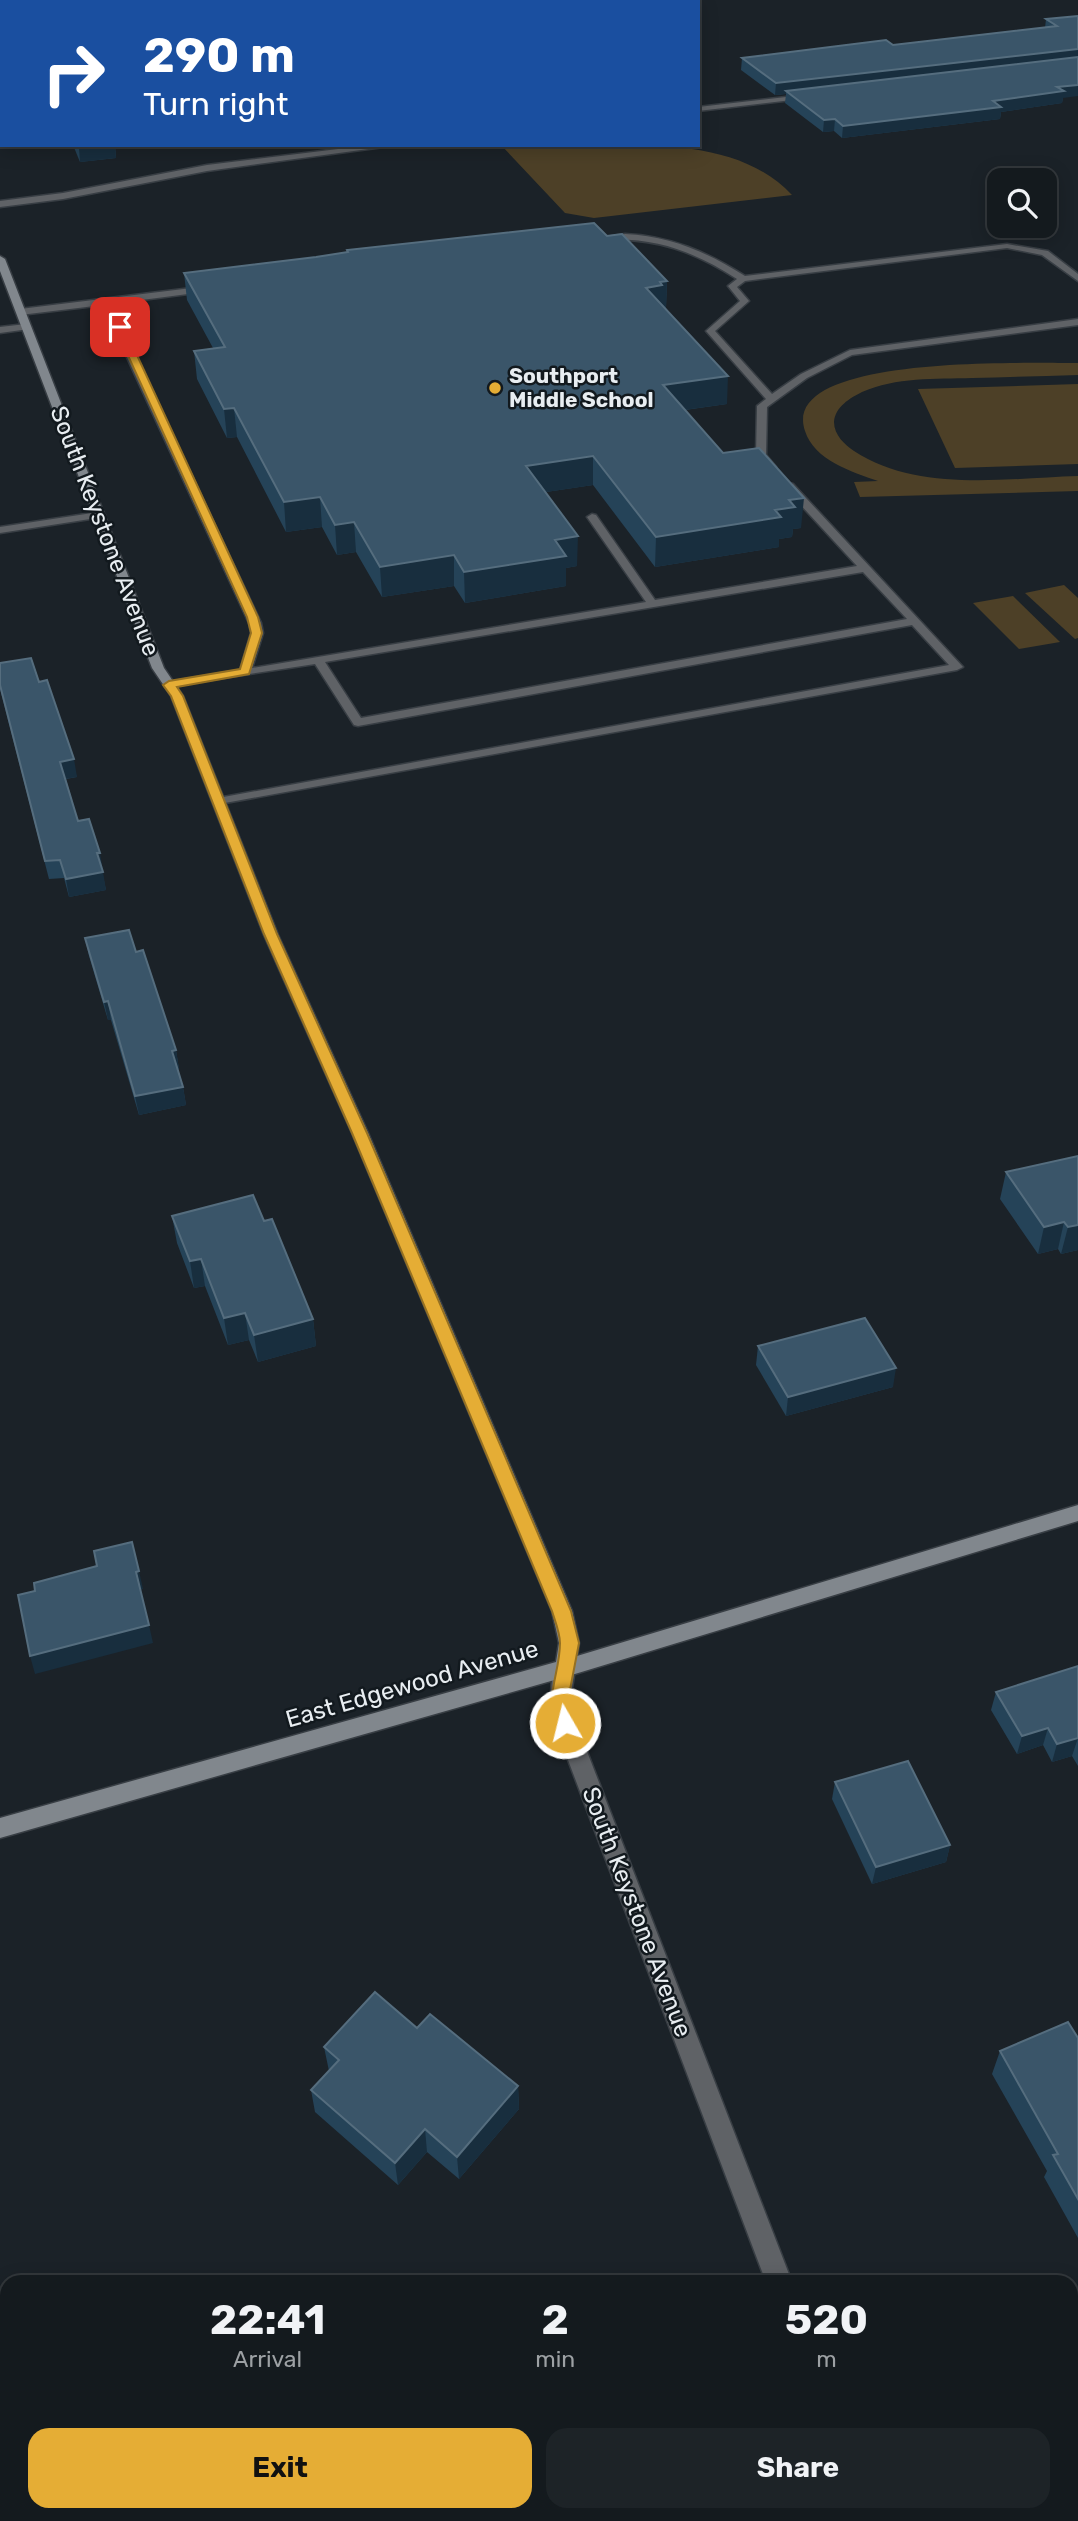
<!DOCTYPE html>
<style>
body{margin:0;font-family:Rubik,sans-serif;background:#1d2327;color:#f1f3f6;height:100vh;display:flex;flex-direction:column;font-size:26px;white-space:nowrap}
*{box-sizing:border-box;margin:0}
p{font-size:23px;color:#9da1a4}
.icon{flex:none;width:38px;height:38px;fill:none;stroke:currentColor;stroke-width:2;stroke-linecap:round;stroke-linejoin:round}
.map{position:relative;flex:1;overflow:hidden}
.drawer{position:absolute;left:0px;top:2275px;width:1078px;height:247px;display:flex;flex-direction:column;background:#141a1e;border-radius:21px 21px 0 0;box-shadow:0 4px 18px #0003,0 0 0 2px #33383c}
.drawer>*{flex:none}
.banner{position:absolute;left:0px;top:0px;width:700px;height:147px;box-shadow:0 4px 18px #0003,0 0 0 2px #33383c;background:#1a4fa0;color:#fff;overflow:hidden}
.fabs{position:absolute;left:987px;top:168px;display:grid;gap:14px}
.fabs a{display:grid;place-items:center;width:70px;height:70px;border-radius:14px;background:#141a1e;box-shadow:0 4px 18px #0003,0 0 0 2px #33383c;font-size:35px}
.pin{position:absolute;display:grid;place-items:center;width:60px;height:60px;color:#fff;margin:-30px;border-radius:14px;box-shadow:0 4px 10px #0006}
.me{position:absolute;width:77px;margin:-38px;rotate:352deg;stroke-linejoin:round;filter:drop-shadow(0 0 5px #0008)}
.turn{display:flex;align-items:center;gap:24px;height:147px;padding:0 28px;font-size:32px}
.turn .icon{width:91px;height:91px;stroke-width:2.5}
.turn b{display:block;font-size:49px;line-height:60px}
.eta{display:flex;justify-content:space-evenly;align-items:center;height:119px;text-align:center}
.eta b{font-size:42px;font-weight:700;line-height:49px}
.cta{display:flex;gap:14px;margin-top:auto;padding:14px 28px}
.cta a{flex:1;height:80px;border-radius:21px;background:#e5ad35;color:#111;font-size:28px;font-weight:700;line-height:80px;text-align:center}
.cta a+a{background:#1d2327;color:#f1f3f6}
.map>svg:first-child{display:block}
</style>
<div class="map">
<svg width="1078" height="2521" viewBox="0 0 1078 2521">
<rect width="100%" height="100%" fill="#1b2228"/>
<g fill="#4d4027">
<path d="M501,145C532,144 563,145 593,145C661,145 742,142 792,195L594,218L565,213Z"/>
<path d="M1078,363V375C1043,376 1007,377 972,378C935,379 896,377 862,392C850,398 835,407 834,422C834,435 845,445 854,451C918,493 1007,478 1078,476V491L860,497L854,482L878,481C852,472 814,460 805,431C778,352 1037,364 1078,363Z"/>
<path d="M1078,384V464L955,468L918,389Z"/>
<path d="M1064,585L1078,598V638L1075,639L1025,593Z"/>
<path d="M1013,596L1060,642L1019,649L973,603Z"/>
</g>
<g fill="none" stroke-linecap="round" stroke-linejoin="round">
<defs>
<g id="service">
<path d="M625,234C670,236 707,252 745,276L1007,244L1048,251L1078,274V281L1042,255L1007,248L745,281L737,287L749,301L715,331L772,394L801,374L850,350L1078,319V325L852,355L807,378L767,407L766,455L776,467L771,470L756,455L757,406L766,399L706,331L740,301L728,286L737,279C695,252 656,237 605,240L601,238Z"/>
<path d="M208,286L212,289L211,291L111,304L261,623L263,633L252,668L646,602L587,517L592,514L596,515L655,600L857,566L785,488L784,486L789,483L793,484L963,667L957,670L214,805V799L218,798L949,665L912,625L358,726L354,725L315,664L165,687V683L169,682L240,670L251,633L249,623L103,305L20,315L16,312L20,309ZM863,572L907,619L361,718L325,662Z"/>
</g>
<g id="minor">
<path d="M812,94L809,98L698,111V107Z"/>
<path d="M371,145H398L207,171L63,199L0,207V201L63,193L207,165Z"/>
<path d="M26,324L31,327L29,329L0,333V327Z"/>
<path d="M99,512L105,515L103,517L0,533V527Z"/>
<path d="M565,1659L572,1662L575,1668L571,1695L576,1723L792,2282H766L554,1723C551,1702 548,1682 558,1662Z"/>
<path d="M854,2515H882L885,2521H857Z"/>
</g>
<g id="tertiary">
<path d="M115,0H140L138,2Z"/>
<rect x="0" y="11" width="2" height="4"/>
</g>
<path id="secondary" d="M0,256L5,259L164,668L183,696L278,935L368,1133L572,1611L579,1643L577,1656L1078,1505V1521L565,1677L0,1838V1818L556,1662L559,1643L552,1611L352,1133L264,935L171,696L152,668L0,271Z"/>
</defs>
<use href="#service" stroke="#383e44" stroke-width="3"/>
<use href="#minor" stroke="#383e44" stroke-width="3"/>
<use href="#tertiary" stroke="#383e44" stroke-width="3"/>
<use href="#secondary" stroke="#383e44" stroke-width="3"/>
<use href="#service" fill="#5f6266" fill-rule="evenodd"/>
<use href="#minor" fill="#5f6266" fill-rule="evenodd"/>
<use href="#tertiary" fill="#5f6266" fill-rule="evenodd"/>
<use href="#secondary" fill="#81878d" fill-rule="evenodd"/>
</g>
<g fill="#254358">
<path d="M1078,16L1062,103L1001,112L1000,119L842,138L834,131L823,132L785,103L786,94L775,95L741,70L742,58L893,45L1045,28L1046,19Z"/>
<path d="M73,145H115L116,158L80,162Z"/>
<path d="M607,236L667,281L666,308L727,404L685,410L723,453L801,528L793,529L792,537L779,539V547L655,567L593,485L546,492L577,566L566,568V586L465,603L454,586L382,597L356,552L337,555L322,527L286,532L237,437L227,438L197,379L194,351L213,348L187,300L184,273L316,257L347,252V250Z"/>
<path d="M0,663L39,682L77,777L66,779L78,821L103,871H102L106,890L69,897L64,878L49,879L0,689Z"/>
<path d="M85,938L136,952L176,1050L179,1069H178L183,1087L186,1105L139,1115L111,1020H108L89,956Z"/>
<path d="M1078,1156V1250L1061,1254L1058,1249L1038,1254L1000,1199L1006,1172Z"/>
<path d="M172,1216L264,1221L313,1319L316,1346L258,1362L249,1340L228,1345L205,1286L194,1288L177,1243Z"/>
<path d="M758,1346L893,1387L786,1416L756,1365Z"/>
<path d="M1078,1666V1766L1072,1756L1052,1762L1043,1745L1017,1754L991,1710L996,1692Z"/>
<path d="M835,1782L950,1845L946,1862L872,1884L832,1799Z"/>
<path d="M417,2028L518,2086L519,2109L459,2179L427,2152L398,2185L315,2112L311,2090L329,2071L324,2047Z"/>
<path d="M1078,2038V2238L1044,2177L1047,2171L992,2074L1000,2051Z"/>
</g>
<g fill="#182e3e">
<path d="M320,0H398L377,2H318Z"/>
<path d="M1078,49V60L786,91V94L775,95L776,83Z"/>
<path d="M1078,85V96L1063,98L1062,103L1001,112L1000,119L842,138L843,126L993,101L1057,87Z"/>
<path d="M835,119L834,131L823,132L824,120Z"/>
<path d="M106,145H115L116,158L80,162L79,148Z"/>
<path d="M667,281L666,308L646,288L660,282Z"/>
<path d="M728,376L727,404L662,413L663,385Z"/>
<path d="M234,408L237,437L227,438L224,409Z"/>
<path d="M593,456V485L526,495V466Z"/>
<path d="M320,497L322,527L286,532L284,502Z"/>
<path d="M804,498L801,528L793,529L792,537L779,539V547L655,567L656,537L775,510L789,500Z"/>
<path d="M354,522L356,552L337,555L335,525Z"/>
<path d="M578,536L577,566L566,568V586L465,603L464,572L555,540Z"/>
<path d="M454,555V586L382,597L380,567Z"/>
<path d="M74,759L77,777L63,779L60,762Z"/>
<path d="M97,853H100L103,871L100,872Z"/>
<path d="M103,872L106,890L69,897L66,879Z"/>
<path d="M108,1001L111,1020H108L104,1002Z"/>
<path d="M176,1050L179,1069L175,1070L172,1051Z"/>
<path d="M183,1087L186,1105L139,1115L135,1096Z"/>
<path d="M1064,1222L1058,1249L1038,1254L1044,1227Z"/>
<path d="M1078,1225V1250L1061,1254L1068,1227Z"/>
<path d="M201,1259L205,1286L194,1288L190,1261Z"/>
<path d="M245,1313L249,1340L228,1345L224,1318Z"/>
<path d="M313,1319L316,1346L258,1362L254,1335Z"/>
<path d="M896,1368L893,1387L786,1416L788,1397Z"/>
<path d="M139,1571L143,1589L140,1590L136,1572Z"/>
<path d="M149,1625L153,1643L35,1674L30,1656Z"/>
<path d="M1048,1728L1043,1745L1017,1754L1022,1736Z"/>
<path d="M1078,1738L1072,1756L1052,1762L1057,1744Z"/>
<path d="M950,1845L946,1862L872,1884L876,1867Z"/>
<path d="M518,2086L519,2109L459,2179L457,2157Z"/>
<path d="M425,2129L427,2152L398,2185L395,2163Z"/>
<path d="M502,2515L503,2521H487Z"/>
</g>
<g fill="#3a5569" stroke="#556d7e" stroke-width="2">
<path d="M294,0H320L318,2H295Z"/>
<path d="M1078,16V49L776,83L742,58L886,40L893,45L1057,26L1046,19Z"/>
<path d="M1078,57V85L1057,87L1064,91L993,101L1001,107L843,126L835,119L824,120L786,91Z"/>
<path d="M77,145H106L79,148Z"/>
<path d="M594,223L607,236L622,234L667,281L660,282L662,285L646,288L728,376L663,385L723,453L759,448L804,498L789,500L795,507L775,510L781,517L656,537L593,456L526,466L578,536L555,540L566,556L464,572L454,555L380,567L354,522L335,525L320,497L284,502L234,408L224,409L194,351L225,347L184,273L316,257L348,252L347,250Z"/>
<path d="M31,658L39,682L47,680L74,759L60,762L78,821L89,819L100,853H97L103,872L66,879L60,860L45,861L0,685V663Z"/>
<path d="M129,930L136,952L143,950L176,1050L172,1051L183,1087L135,1096L108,1001L104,1002L85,938Z"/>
<path d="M1078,1156V1225L1068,1227L1064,1222L1044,1227L1006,1172Z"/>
<path d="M253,1195L264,1221L272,1219L313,1319L254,1335L245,1313L224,1318L201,1259L190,1261L172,1216Z"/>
<path d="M865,1318L896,1368L788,1397L758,1346Z"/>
<path d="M132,1542L139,1571L136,1572L149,1625L30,1656L18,1595L35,1591L34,1583L97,1566L94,1551Z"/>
<path d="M1078,1666V1739V1738L1057,1744L1048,1728L1022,1736L996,1692Z"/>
<path d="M908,1761L950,1845L876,1867L835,1782Z"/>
<path d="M375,1992L417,2028L430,2014L518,2086L457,2157L425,2129L395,2163L311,2090L339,2060L324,2047Z"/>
<path d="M1068,2022L1078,2038V2199L1053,2155L1058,2154L1000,2051Z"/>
<path d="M373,2515H502L487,2521H374Z"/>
</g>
<path fill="#e5ad35" stroke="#957022" stroke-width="2" d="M120,324L124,327L258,617L262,633L249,674L177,687L183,696L277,934L367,1133L571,1611L579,1643L569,1695L575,1723L572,1729L565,1732L558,1729C543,1699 560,1674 560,1643C560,1633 555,1621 552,1611L352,1133L264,934L171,696L163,685L169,681L240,669L251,633L247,617L115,327Z"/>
<circle fill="#e5ad35" stroke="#12191e" stroke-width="2.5" cx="495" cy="388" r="7"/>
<g text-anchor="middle" stroke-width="5" stroke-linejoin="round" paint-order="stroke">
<g font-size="21" font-weight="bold" fill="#e8edf1" stroke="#12191e" text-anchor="start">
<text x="509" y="383">Southport<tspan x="509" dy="24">Middle School</tspan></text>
</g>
<g font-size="24" fill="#e8edf1" stroke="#12191e">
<text transform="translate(105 531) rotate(69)" y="8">South Keystone Avenue</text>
<text transform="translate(412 1684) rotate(-16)" y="8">East Edgewood Avenue</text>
<text transform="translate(637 1912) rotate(69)" y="8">South Keystone Avenue</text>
</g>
</g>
</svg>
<div class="fabs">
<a><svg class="icon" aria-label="search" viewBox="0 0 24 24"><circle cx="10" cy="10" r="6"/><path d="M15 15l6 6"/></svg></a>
</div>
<div class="pin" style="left:120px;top:327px;background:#d93025"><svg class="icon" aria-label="arrive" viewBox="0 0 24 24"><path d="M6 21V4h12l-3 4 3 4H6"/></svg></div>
<svg class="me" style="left:565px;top:1723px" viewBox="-20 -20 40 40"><circle r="17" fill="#e5ad35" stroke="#fff" stroke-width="3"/><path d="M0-11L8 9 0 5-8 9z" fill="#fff"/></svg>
<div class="banner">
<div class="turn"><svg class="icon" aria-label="right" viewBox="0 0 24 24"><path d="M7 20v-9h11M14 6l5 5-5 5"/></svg><div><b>290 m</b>Turn right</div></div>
</div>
<section class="drawer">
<div class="eta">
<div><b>22:41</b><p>Arrival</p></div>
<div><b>2</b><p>min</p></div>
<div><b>520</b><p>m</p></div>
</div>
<div class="cta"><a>Exit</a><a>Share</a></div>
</section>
</div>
